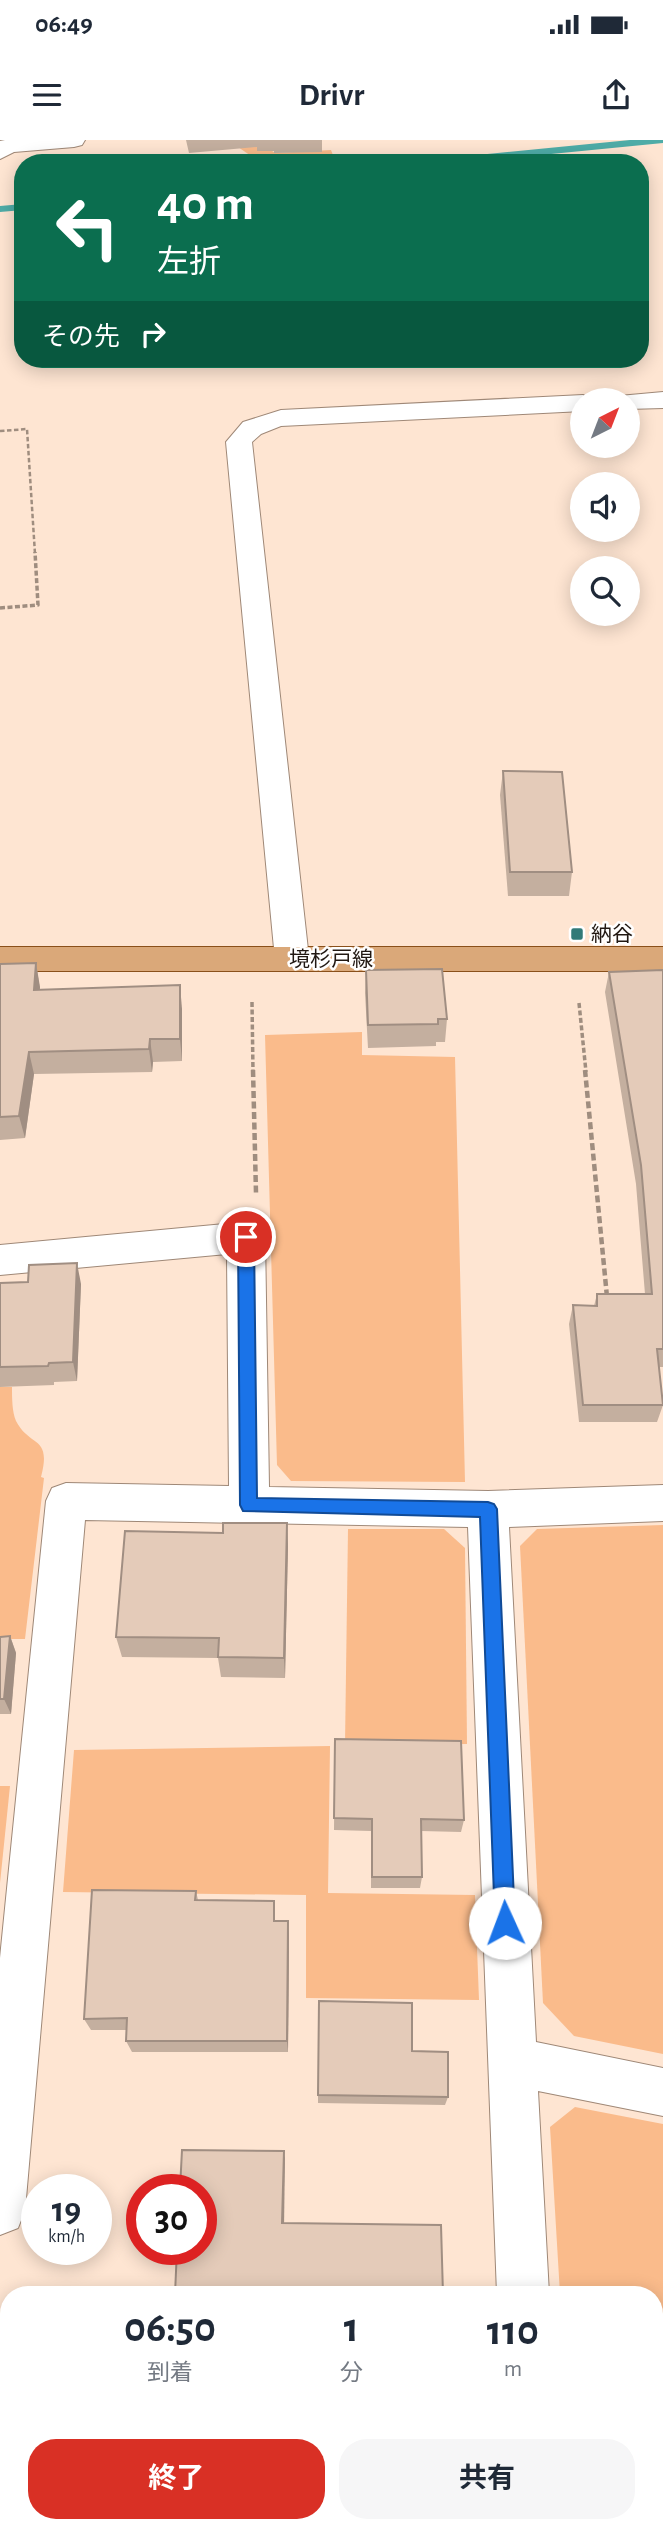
<!DOCTYPE html>
<html lang="ja">
<meta charset="utf-8">
<style>
body{margin:0;font-family:"Alegreya Sans","Noto Sans JP",sans-serif;background:#f6f6f7;color:#1f2937;height:100vh;display:flex;flex-direction:column;font-size:26px;white-space:nowrap}
*{box-sizing:border-box;margin:0}
p{font-size:23px;color:#747a83}
.icon{flex:none;width:38px;height:38px;fill:none;stroke:currentColor;stroke-width:2;stroke-linecap:round;stroke-linejoin:round}
.map{position:relative;flex:1;overflow:hidden}
.drawer{position:absolute;left:0px;top:2146px;width:663px;height:247px;display:flex;flex-direction:column;background:#fff;border-radius:28px 28px 0 0;box-shadow:0 4px 18px #0003}
.drawer>*{flex:none}
.banner{position:absolute;left:14px;top:14px;width:635px;height:214px;border-radius:28px;box-shadow:0 4px 18px #0003;background:#0b6e4f;color:#fff;overflow:hidden}
.needle{width:46px;rotate:42deg}
.buttons{position:absolute;left:570px;top:248px;display:grid;gap:14px}
.buttons a{display:grid;place-items:center;width:70px;height:70px;border-radius:50%;background:#fff;box-shadow:0 4px 18px #0003;font-size:35px}
.speed{position:absolute;left:21px;top:2034px;display:flex;gap:14px;font-size:35px;font-weight:700;text-align:center}
.speed>*{display:grid;place-content:center;width:91px;height:91px;border-radius:50%;background:#fff;box-shadow:0 4px 18px #0003;line-height:1}
.speed small{font-size:18px;font-weight:400}
.speed .limit{border:10px solid #d22;background:#fff;color:#111}
.pin{position:absolute;display:grid;place-items:center;width:60px;height:60px;color:#fff;margin:-30px;border:4px solid #fff;border-radius:50%;box-shadow:0 2px 7px #0007}
.me{position:absolute;width:77px;margin:-38px;rotate:358deg;stroke-linejoin:round;filter:drop-shadow(0 0 5px #0008)}
.turn{display:flex;align-items:center;gap:24px;height:147px;padding:0 28px;font-size:32px}
.turn .icon{width:91px;height:91px;stroke-width:2.5}
.turn b{display:block;font-size:49px;line-height:60px}
.then{display:flex;align-items:center;height:66px;padding:0 28px;background:#0003;gap:14px;font-size:26px}
.eta{display:flex;justify-content:space-evenly;align-items:center;height:119px;text-align:center}
.eta b{font-size:42px;font-weight:700;line-height:49px}
.button{display:flex;gap:14px;margin-top:auto;padding:14px 28px}
.button a{flex:1;height:80px;border-radius:28px;background:#d93025;color:#fff;font-size:28px;font-weight:700;line-height:80px;text-align:center}
.button a+a{background:#f6f6f7;color:#1f2937}
.status{display:flex;justify-content:space-between;align-items:center;height:49px;padding:0 35px;background:#fff;direction:ltr}
.status svg{height:19px;fill:currentColor}
header{display:flex;justify-content:space-between;align-items:center;height:91px;padding:0 28px;background:#fff;font-size:32px;font-weight:700}
.map>svg:first-child{display:block}
</style>
<div class="status"><b>06:49</b><svg viewBox="0 0 49 12"><path d="M0 12V9h3v3zM5 12V6h3v6zM10 12V3h3v9zM15 12V0h3v12zM26 1h20v11H26zM47 4h2v5h-2z"/></svg></div>
<header><svg class="icon" aria-label="menu" viewBox="0 0 24 24"><path d="M4 6h16M4 12h16M4 18h16"/></svg>Drivr<svg class="icon" aria-label="share" viewBox="0 0 24 24"><path d="M12 15V3M7 8l5-5 5 5M5 13v7h14v-7"/></svg></header>
<div class="map">
<svg width="663" height="2391" viewBox="0 0 663 2391">
<rect width="100%" height="100%" fill="#fee5d2"/>
<g fill="#fabb8b">
<path d="M256,0L275,13L331,10L336,23H256L254,18L238,7Z"/>
<path d="M362,892V915L455,917L465,1342L291,1341L277,1325L265,895Z"/>
<path d="M0,1247H12C12,1257 12,1272 16,1281C30,1308 52,1295 41,1337L44,1338L25,1499H0Z"/>
<path d="M663,1385V1914L574,1896L543,1863L520,1406L537,1389Z"/>
<path d="M348,1389H444L465,1408L467,1604L345,1605Z"/>
<path d="M330,1606L328,1753L475,1755L479,1860L306,1858V1755L63,1752L74,1610Z"/>
<path d="M0,1646H10L0,1743Z"/>
<path d="M575,1967L663,1984V2178L655,2177L654,2154H560L550,1987Z"/>
<path d="M27,2384H497L498,2391H35L31,2390Z"/>
</g>
<g fill="none" stroke-linecap="round" stroke-linejoin="round">
<g fill="#4faca7" fill-rule="evenodd">
<path d="M630,0H663V3L461,23H422L427,20Z"/>
<path d="M23,64V70L0,72V66Z"/>
</g>
<defs>
<g id="minor">
<path d="M5,0H85L82,5L74,7L14,12L0,19V1Z"/>
<path d="M663,252V268L628,269V261H615L619,256Z"/>
<path d="M583,255L594,261H583V271L281,286L261,294L252,302L309,819L304,828L292,831L280,828L275,819L226,302L243,282L281,270Z"/>
<path d="M246,1082L259,1086L265,1097L269,1347L488,1351L663,1345V1381L509,1387L536,1902L663,1928V1976L538,1951L549,2154H497L468,1387L85,1380L25,2070L18,2088L0,2095V1818L46,1361L52,1348L66,1343L229,1346L227,1114L0,1135V1105Z"/>
<path d="M507,2384H561L562,2391H508Z"/>
</g>
<rect id="major" x="0" y="807" width="663" height="24"/>
</defs>
<use href="#minor" stroke="#9f8877" stroke-width="2"/>
<use href="#major" stroke="#8a501a" stroke-width="2"/>
<path stroke="#9f8d7f" stroke-width="2.5" stroke-dasharray="4.5 2.5" stroke-linecap="butt" d="M0,291L27,289L35,414"/>
<g stroke="#9f8d7f" stroke-width="3.5" stroke-dasharray="5 2.5" stroke-linecap="butt">
<path d="M0,468L38,465L35,412"/>
<path d="M252,862L253,932"/>
<path d="M579,863L586,932"/>
</g>
<g stroke="#9f8d7f" stroke-width="4.5" stroke-dasharray="7 3.5" stroke-linecap="butt">
<path d="M253,930L256,1053"/>
<path d="M585,930L607,1157"/>
</g>
<use href="#minor" fill="#fff" fill-rule="evenodd"/>
<use href="#major" fill="#daa879" fill-rule="evenodd"/>
</g>
<g fill="#c4af9f">
<path d="M186,0H322V12L274,13V11H257V7L189,13Z"/>
<path d="M503,631L572,732L569,756H508L500,655Z"/>
<path d="M36,823L40,850L182,869V921L153,922L152,932L34,934L25,998L0,1000V824Z"/>
<path d="M366,830L447,879L445,902H436V906L368,908L365,853Z"/>
<path d="M663,830V1227H659L663,1265L657,1282H579L569,1184L573,1165L594,1166L597,1154H645L636,1044L605,852L609,832Z"/>
<path d="M0,1143L81,1144L77,1241L54,1242V1245L0,1247Z"/>
<path d="M287,1383L288,1406L285,1538L221,1537L218,1518L122,1517L116,1497L223,1393Z"/>
<path d="M10,1496L16,1513L11,1574H0V1497Z"/>
<path d="M335,1599L464,1680L461,1692L421,1691L422,1737L420,1748H371V1691L334,1690Z"/>
<path d="M196,1751L198,1760L275,1775V1781L289,1795L288,1912H132L126,1901L127,1890H91L84,1879Z"/>
<path d="M318,1955L448,1957L445,1965L318,1963Z"/>
<path d="M654,2173L663,2175V2278L654,2276Z"/>
</g>
<g fill="#a08e82">
<path d="M36,823L40,847L38,873L34,850Z"/>
<path d="M180,845L182,869V921L180,899Z"/>
<path d="M150,899L153,922L152,932L149,909Z"/>
<path d="M29,912L34,934L25,998L19,976Z"/>
<path d="M77,1123L81,1144L77,1241L73,1222Z"/>
<path d="M287,1383L288,1406L285,1538L284,1518Z"/>
<path d="M10,1496L16,1513L11,1574L4,1559Z"/>
<path d="M288,1781L289,1795L288,1912L287,1901Z"/>
<path d="M284,2011L285,2018L284,2088L282,2083Z"/>
</g>
<g fill="#e4cbb9" stroke="#a08e82" stroke-width="2">
<path d="M503,631L562,632L572,732H510Z"/>
<path d="M36,823L34,850L180,845V899H150L149,909L29,912L19,976L0,977V824Z"/>
<path d="M442,829L447,879H438V884L368,885L366,830Z"/>
<path d="M663,830V1209H657L663,1265H583L573,1165L597,1166V1154H652L641,1025L609,832Z"/>
<path d="M77,1123L73,1222L49,1223L48,1226L0,1227V1143L28,1142L29,1125Z"/>
<path d="M223,1383H287L284,1518L218,1517L219,1498L116,1497L125,1391L223,1393Z"/>
<path d="M10,1496L4,1559H0V1497Z"/>
<path d="M335,1599L461,1601L464,1680L421,1679L422,1737H372V1679L334,1678Z"/>
<path d="M92,1750L196,1751L195,1760L274,1761V1781H288L287,1901H126L127,1878L84,1879Z"/>
<path d="M319,1861L412,1863V1911L448,1912V1957L318,1955Z"/>
<path d="M182,2010L284,2011L282,2083L441,2085L443,2154H175L177,2109H201V2049H180Z"/>
<path d="M654,2173L663,2175V2276L654,2274Z"/>
</g>
<path fill="#1a73e8" stroke="#114b97" stroke-width="2" d="M246,1091L254,1097L257,1358L488,1362L494,1364L497,1369L515,1783L512,1790L505,1793L498,1790L495,1783L480,1377L243,1371L240,1365L238,1097Z"/>
<rect fill="#327a78" stroke="#fff" stroke-width="2.5" x="570" y="787" width="14" height="14" rx="3.5"/>
<g text-anchor="middle" stroke-width="5" stroke-linejoin="round" paint-order="stroke">
<g font-size="21" fill="#211812" stroke="#fff" text-anchor="start">
<text x="591" y="801">納谷</text>
</g>
<g font-size="21" fill="#211812" stroke="#fff">
<text x="331" y="826">境杉戸線</text>
</g>
</g>
</svg>
<div class="buttons">
<a><svg class="needle" viewBox="-14 -14 28 28"><path d="M0-13l5 13h-10z" fill="#e53935"/><path d="M0 13l5-13h-10z" fill="#747a83"/></svg></a>
<a><svg class="icon" aria-label="sound" viewBox="0 0 24 24"><path d="M4 9h4l5-4v14l-5-4H4zM17 9q2 3 0 6"/></svg></a>
<a><svg class="icon" aria-label="search" viewBox="0 0 24 24"><circle cx="10" cy="10" r="6"/><path d="M15 15l6 6"/></svg></a>
</div>
<div class="speed"><div>19<small>km/h</small></div><div class="limit">30</div></div>
<div class="pin" style="left:246px;top:1097px;background:#d93025"><svg class="icon" aria-label="arrive" viewBox="0 0 24 24"><path d="M6 21V4h12l-3 4 3 4H6"/></svg></div>
<svg class="me" style="left:505px;top:1783px" viewBox="-20 -20 40 40"><circle r="19" fill="#fff"/><path d="M0-13L10 11 0 6-10 11z" fill="#1a73e8"/></svg>
<div class="banner">
<div class="turn"><svg class="icon" aria-label="left" viewBox="0 0 24 24"><path d="M17 20v-9H6M10 6l-5 5 5 5"/></svg><div><b>40 m</b>左折</div></div>
<div class="then">その先<svg class="icon" aria-label="right" viewBox="0 0 24 24"><path d="M7 20v-9h11M14 6l5 5-5 5"/></svg></div>
</div>
<section class="drawer">
<div class="eta">
<div><b>06:50</b><p>到着</p></div>
<div><b>1</b><p>分</p></div>
<div><b>110</b><p>m</p></div>
</div>
<div class="button"><a>終了</a><a>共有</a></div>
</section>
</div>
